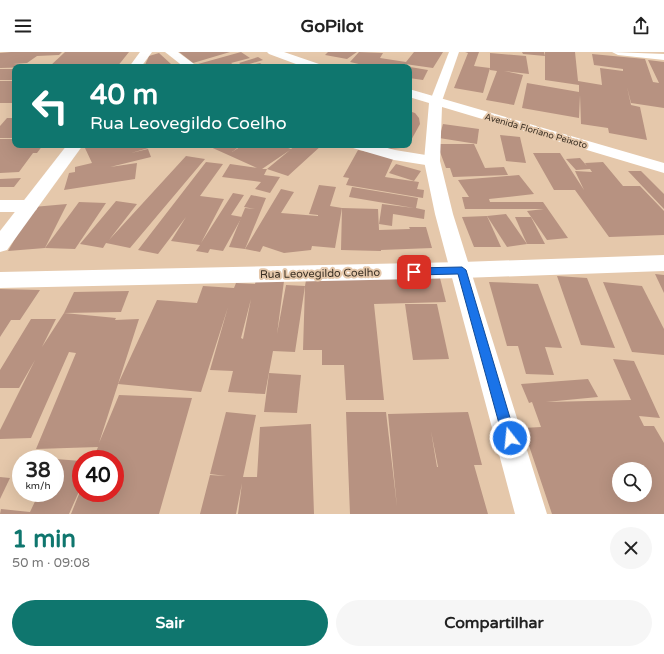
<!DOCTYPE html>
<html lang="pt">
<meta charset="utf-8">
<style>
body{margin:0;font-family:"Varela Round",sans-serif;background:#f6f6f6;color:#222;height:100vh;display:flex;flex-direction:column;font-size:15px;white-space:nowrap}
*{box-sizing:border-box;margin:0}
p{font-size:13px;color:#767676}
.icon{flex:none;width:22px;height:22px;fill:none;stroke:currentColor;stroke-width:2;stroke-linecap:round;stroke-linejoin:round}
.map{position:relative;height:462px;overflow:hidden}
.panel{display:flex;flex-direction:column;background:#fff;flex:1}
.panel>*{flex:none}
.guide{position:absolute;left:12px;top:12px;width:400px;height:84px;border-radius:8px;box-shadow:0 4px 16px #0002;background:#0f766e;color:#fff;overflow:hidden}
.buttons{position:absolute;left:612px;top:410px;display:grid;gap:8px}
.buttons a{display:grid;place-items:center;width:40px;height:40px;border-radius:50%;background:#fff;box-shadow:0 4px 16px #0002;font-size:20px}
.speed{position:absolute;left:12px;top:398px;display:flex;gap:8px;font-size:20px;font-weight:700;text-align:center}
.speed>*{display:grid;place-content:center;width:52px;height:52px;border-radius:50%;background:#fff;box-shadow:0 4px 16px #0002;line-height:1}
.speed small{font-size:10px;font-weight:400}
.speed .limit{border:6px solid #d22;background:#fff;color:#111}
.pin{position:absolute;display:grid;place-items:center;width:34px;height:34px;color:#fff;margin:-17px;border-radius:8px;box-shadow:0 2px 6px #0006}
.me{position:absolute;width:44px;margin:-22px;rotate:344deg;stroke-linejoin:round;filter:drop-shadow(0 0 3px #0008)}
.turn{display:flex;align-items:center;gap:14px;height:84px;padding:0 12px;font-size:18px}
.turn .icon{width:52px;height:52px;stroke-width:2.5}
.turn b{display:block;font-size:28px;line-height:34px}
.round{display:grid;place-items:center;flex:none;width:42px;height:42px;border-radius:21px;background:#f6f6f6}
.summary{display:flex;align-items:center;justify-content:space-between;height:68px;padding:0 12px}
h1{font-size:24px;font-weight:800;line-height:30px;color:#0f766e}
.button{display:flex;gap:8px;margin-top:auto;padding:8px 12px}
.button a{flex:1;height:46px;border-radius:24px;background:#0f766e;color:#fff;font-size:16px;font-weight:800;line-height:46px;text-align:center}
.button a+a{background:#f6f6f6;color:#222}
header{display:flex;justify-content:space-between;align-items:center;height:52px;padding:0 12px;background:#fff;font-size:18px;font-weight:800}
.map>svg:first-child{display:block}
</style>
<header><svg class="icon" aria-label="menu" viewBox="0 0 24 24"><path d="M4 6h16M4 12h16M4 18h16"/></svg>GoPilot<svg class="icon" aria-label="share" viewBox="0 0 24 24"><path d="M12 15V3M7 8l5-5 5 5M5 13v7h14v-7"/></svg></header>
<div class="map">
<svg width="664" height="462" viewBox="0 0 664 462">
<rect width="100%" height="100%" fill="#e5c8ab"/>
<g fill="#b79281" fill-rule="evenodd">
<path d="M11,0H62L59,3L37,4L27,11L13,12L40,13L36,15L0,16V1Z"/>
<path d="M65,0H129L117,15H49Z"/>
<path d="M179,0H230L193,11Z"/>
<path d="M241,0L250,6L231,11L237,15H201L198,12Z"/>
<path d="M328,0H357L347,7L325,3Z"/>
<path d="M359,0L383,1L380,6L406,10L410,5L417,6L410,5L414,0H443L433,16L405,12L403,15H361L363,13L350,10Z"/>
<path d="M465,0H479L474,14L490,16L483,41L454,36L468,1Z"/>
<path d="M522,0H544L545,4L523,2Z"/>
<path d="M545,0H575L578,29L602,33L600,16L623,19V17L594,13L592,2L645,7L653,30L659,31L648,8L664,10V56L631,51L627,35L631,53L640,55L647,88L609,81L608,76L581,72L580,43L579,66L522,56L527,31L579,40V33L545,28Z"/>
<path d="M159,1L171,12L148,15L145,13L149,4Z"/>
<path d="M490,1L526,4L529,22L504,19L523,23L514,53L486,48L497,19L490,18Z"/>
<path d="M258,5L263,8L243,14L239,11Z"/>
<path d="M260,11L266,15H245V14Z"/>
<path d="M410,15L428,18L423,28L409,26Z"/>
<rect x="0" y="17" width="15" height="11"/>
<path d="M0,29H15V47L12,51H0Z"/>
<path d="M409,59L415,61L419,66L420,72L409,92Z"/>
<path d="M7,66H15V86H0V74Z"/>
<path d="M443,72L479,77L477,92L439,86Z"/>
<path d="M500,83L520,85L526,111L506,109Z"/>
<path d="M0,87H15V93H43L37,101H33L19,120L0,121Z"/>
<path d="M437,92H474L485,116L504,115L508,123L453,125L450,116H446Z"/>
<path d="M91,93H151L152,95L131,101L148,97L151,105L110,115L137,111L135,127L64,138L69,121L75,120V115L92,111L85,96L92,94Z"/>
<path d="M206,93H241L232,100L243,93H280L291,97L296,93H322L288,124L267,117L264,123L280,125L270,141L255,137L261,130L222,125L230,112L257,116ZM290,98L267,117H262Z"/>
<path d="M379,93H409L401,96L389,97Z"/>
<path d="M358,98L394,105L385,125L419,130L417,137L424,138L423,146L346,133L349,126L343,125Z"/>
<path d="M533,101H560L584,138L575,119L592,120L590,117L576,118L566,107L580,106L587,114L585,111L603,110L623,134H640L664,159V183L609,185L575,138H554Z"/>
<path d="M186,104L205,107L130,196L106,191L103,196L80,192L116,149L137,152L109,188Z"/>
<path d="M206,110L223,112L200,144L224,147L201,191L233,141L244,143L231,163L242,165L223,199L210,197L208,201L196,199L200,193L171,189L186,165L158,202L138,198Z"/>
<path d="M396,112L421,119L414,129L389,121Z"/>
<path d="M628,119H641L664,142V157Z"/>
<path d="M519,123L534,142L489,147L490,150H543L568,186L547,188L527,159L544,157H465L462,145H469L458,128Z"/>
<path d="M21,126L14,135H0V127Z"/>
<path d="M319,133L336,135L330,154L342,156L335,196L312,194L311,198L284,201L263,194L260,200L245,197L281,137L294,140L281,161L318,164V163L309,162Z"/>
<path d="M352,135L418,146L416,156L425,158L424,167L393,162L392,174L379,172L382,152L414,156L349,145Z"/>
<path d="M251,143L266,146L245,197L229,195L245,156L255,157L244,155Z"/>
<path d="M79,150L106,151L75,197L45,196Z"/>
<path d="M67,152L45,196L8,199L33,155Z"/>
<path d="M342,156L378,157L379,178L410,177L409,175H426L432,196L381,198V199L341,198Z"/>
<path d="M506,162L527,192L507,195L487,164Z"/>
<path d="M487,164L501,195H474L462,165Z"/>
<path d="M515,165H531L545,192H527Z"/>
<path d="M655,222L664,223V241Z"/>
<path d="M557,224L587,226L615,296L581,293Z"/>
<path d="M440,226L446,250L374,252L384,348H346L344,313H322V298H303L305,234L295,300L273,299L265,342L228,340L233,319L210,318L228,255L201,340L118,332L157,248L197,251L203,234L234,236L236,231L255,232L256,228L284,229L277,282L286,233L305,234L306,228ZM251,247L243,287L241,286Z"/>
<path d="M489,230L538,232L562,296L545,295L554,323L526,322L518,294H507Z"/>
<path d="M603,230L642,234L664,277V303L632,300Z"/>
<path d="M0,237L40,238L20,268H11L0,285Z"/>
<path d="M129,239L121,260L64,261L74,240Z"/>
<path d="M405,252H437L449,307L413,308Z"/>
<path d="M64,261L116,266L115,268L139,267L99,391L119,343L192,346L159,462H71L81,437V441H115V407H93L98,395L36,397L76,301L69,300L31,386L0,387V378L35,308L19,336H0V318L31,267H56L42,295Z"/>
<path d="M613,307L634,309L660,366L639,364L644,374H654L664,391V462H552L523,376L541,375L532,350L529,351L521,332L588,327L598,345L546,350L631,348ZM619,417H645V443H619Z"/>
<path d="M269,321L301,323L297,361L264,360Z"/>
<path d="M226,360L256,363L243,425H257L260,375L311,372L314,462H238L242,431L236,462H200L210,423L226,424L210,422Z"/>
<path d="M346,360H386L397,455L388,362L468,360L482,413H474L488,462H350ZM431,379L438,415H437Z"/>
<path d="M56,407L81,409V435L69,462H0L1,457L30,460L39,441H55V410Z"/>
<path d="M0,425L10,426L0,447Z"/>
</g>
<g fill="none" stroke-linecap="round" stroke-linejoin="round">
<path fill="#fff" fill-rule="evenodd" d="M449,0H459L442,49L440,51H432L430,49Z"/>
<g fill="#fff" fill-rule="evenodd">
<path d="M165,0H178L198,15H184Z"/>
<path d="M612,0L664,2V8L618,3Z"/>
<path d="M350,93H376L395,98L432,104L438,106L440,109L438,112L432,114L394,108L353,96Z"/>
<path d="M0,148H29L36,150L38,154L36,158L29,160H0Z"/>
<path d="M664,203V219L462,226L0,236V220L462,210Z"/>
</g>
<g fill="#fff" fill-rule="evenodd">
<path d="M140,0H152L141,15H129Z"/>
<path d="M267,0H284L319,12L321,15H304L269,2Z"/>
<path d="M409,37L664,111V121L442,55L440,109L453,162L547,462H515L435,162L424,109L429,51L409,45Z"/>
<path d="M67,93H83L7,198L0,200V179Z"/>
</g>
</g>
<path fill="#1a73e8" stroke="#114b97" d="M462,215L466,218L516,386L514,390L510,392L505,390L503,386L458,222L414,223L409,220L414,216Z"/>
<g text-anchor="middle" stroke-width="4" stroke-linejoin="round" paint-order="stroke">
<g font-size="9" fill="#3b3024" stroke="#e5c8ab">
<text transform="translate(536 79) rotate(16)" y="3">Avenida Floriano Peixoto</text>
</g>
<g font-size="11" fill="#3b3024" stroke="#e5c8ab">
<text transform="translate(320 221) rotate(-1)" y="4">Rua Leovegildo Coelho</text>
</g>
</g>
</svg>
<div class="buttons">
<a><svg class="icon" aria-label="search" viewBox="0 0 24 24"><circle cx="10" cy="10" r="6"/><path d="M15 15l6 6"/></svg></a>
</div>
<div class="speed"><div>38<small>km/h</small></div><div class="limit">40</div></div>
<div class="pin" style="left:414px;top:220px;background:#d93025"><svg class="icon" aria-label="arrive" viewBox="0 0 24 24"><path d="M6 21V4h12l-3 4 3 4H6"/></svg></div>
<svg class="me" style="left:510px;top:386px" viewBox="-20 -20 40 40"><circle r="17" fill="#1a73e8" stroke="#fff" stroke-width="3"/><path d="M0-11L8 9 0 5-8 9z" fill="#fff"/></svg>
<div class="guide">
<div class="turn"><svg class="icon" aria-label="left" viewBox="0 0 24 24"><path d="M17 20v-9H6M10 6l-5 5 5 5"/></svg><div><b>40 m</b>Rua Leovegildo Coelho</div></div>
</div>
</div>
<section class="panel">
<div class="summary"><div><h1>1 min</h1><p>50 m · 09:08</p></div><a class="round"><svg class="icon" aria-label="close" viewBox="0 0 24 24"><path d="M6 6l12 12M18 6L6 18"/></svg></a></div>
<div class="button"><a>Sair</a><a>Compartilhar</a></div>
</section>
